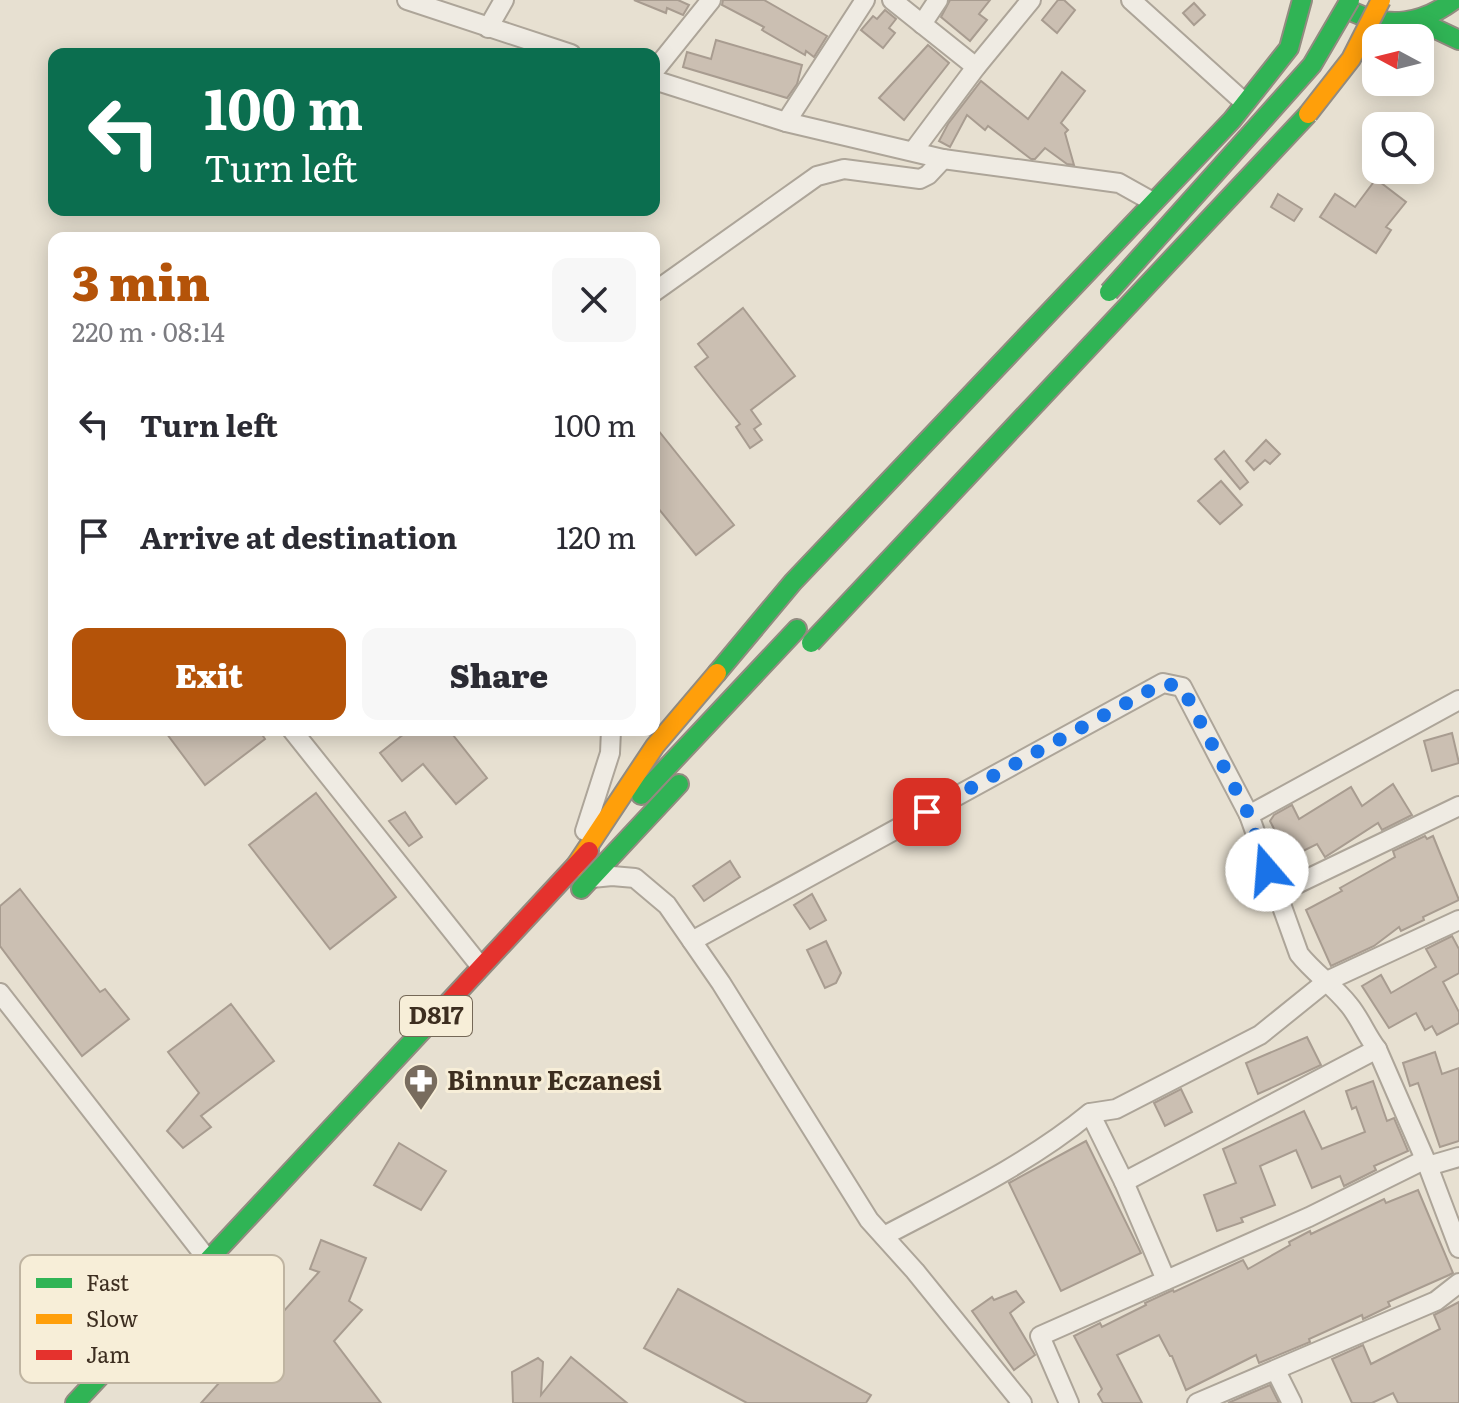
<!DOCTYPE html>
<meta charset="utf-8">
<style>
body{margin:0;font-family:Literata,serif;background:#f7f7f7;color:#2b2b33;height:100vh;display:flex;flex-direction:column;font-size:30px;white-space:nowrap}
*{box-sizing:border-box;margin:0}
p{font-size:26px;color:#7c7c81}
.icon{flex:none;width:44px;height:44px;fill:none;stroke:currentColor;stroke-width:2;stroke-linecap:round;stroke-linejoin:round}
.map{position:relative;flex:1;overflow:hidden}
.sheet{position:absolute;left:48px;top:232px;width:612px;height:504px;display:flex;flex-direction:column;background:#fff;border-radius:16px;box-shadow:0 4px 20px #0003}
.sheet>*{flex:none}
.banner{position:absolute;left:48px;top:48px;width:612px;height:168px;border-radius:16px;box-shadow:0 4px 20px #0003;background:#0b6e4f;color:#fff;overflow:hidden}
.needle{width:52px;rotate:277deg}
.controls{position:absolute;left:1362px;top:24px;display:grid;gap:16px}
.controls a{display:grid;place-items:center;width:72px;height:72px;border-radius:16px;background:#fff;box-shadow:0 4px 20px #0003;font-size:40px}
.pin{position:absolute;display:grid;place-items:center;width:68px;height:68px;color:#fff;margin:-34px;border-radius:16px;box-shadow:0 4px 12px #0006}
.me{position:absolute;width:88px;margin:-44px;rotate:342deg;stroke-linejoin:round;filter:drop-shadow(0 0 6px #0008)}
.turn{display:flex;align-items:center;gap:28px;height:168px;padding:0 24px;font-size:36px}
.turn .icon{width:104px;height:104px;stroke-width:2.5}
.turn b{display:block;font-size:56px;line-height:68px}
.round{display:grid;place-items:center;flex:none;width:84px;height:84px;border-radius:16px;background:#f7f7f7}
.head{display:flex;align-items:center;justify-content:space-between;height:136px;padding:0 24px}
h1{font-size:48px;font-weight:800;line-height:60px;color:#b45309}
.primary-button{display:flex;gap:16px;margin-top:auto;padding:16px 24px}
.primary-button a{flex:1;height:92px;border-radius:16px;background:#b45309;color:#fff;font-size:32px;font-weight:800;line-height:92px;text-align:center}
.primary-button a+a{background:#f7f7f7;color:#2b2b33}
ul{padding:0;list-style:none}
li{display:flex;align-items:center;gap:24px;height:112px;padding:0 24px}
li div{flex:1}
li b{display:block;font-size:30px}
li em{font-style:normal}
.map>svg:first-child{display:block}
</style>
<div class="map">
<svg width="1459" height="1403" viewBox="0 0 1459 1403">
<rect width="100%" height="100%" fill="#e7e0d1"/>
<g fill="#cbbfb2" stroke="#a89c90" stroke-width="2">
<path d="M634,0H678L689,5L683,15L667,8L666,13Z"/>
<path d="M723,0H764L827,36L814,57L806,51L805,55L762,30L764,27L722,5Z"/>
<path d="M950,0H990L979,14L987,20L970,41L941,17Z"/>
<path d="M1058,0H1064L1075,10L1057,33L1042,20Z"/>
<path d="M1194,3L1205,15L1194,25L1183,13Z"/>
<path d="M885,10L896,19L889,28L895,33L883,48L861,30L873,16L877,19Z"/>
<path d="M716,40L802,65L797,84L787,98L683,67L687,52L711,59Z"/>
<path d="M928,45L949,63L904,120L879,98Z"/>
<path d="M1062,72L1085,91L1061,123L1068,130L1065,133L1074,165L1067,164L1045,148L1035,159H1031L988,126L985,130L967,115L950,147L939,141L948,124L981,81L1028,119Z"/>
<path d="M1376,179L1406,202L1386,227L1391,230L1376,253L1320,217L1335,194L1355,207Z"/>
<path d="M1278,194L1302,209L1294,221L1271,207Z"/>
<path d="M743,308L795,376L751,410L761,424L754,429L762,440L750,448L736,427L740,424L695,367L708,357L698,344Z"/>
<path d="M654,425L734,525L696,555L654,503Z"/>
<path d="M1266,440L1280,454L1270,464L1265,460L1254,470L1246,461Z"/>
<path d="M1224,451L1248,482L1240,489L1215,459Z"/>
<path d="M1221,481L1242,505L1220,524L1198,501Z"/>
<path d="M164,730H259L265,739L205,785Z"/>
<path d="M409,730H449L487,778L456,804L423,764L402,781L380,753Z"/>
<path d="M1452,733L1459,763L1432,771L1424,741Z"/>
<path d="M1393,784L1412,815L1382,830L1378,823L1325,857L1317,844L1289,858L1270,821L1274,815L1292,805L1299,819L1351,787L1362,806Z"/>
<path d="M316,793L396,897L330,949L249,845Z"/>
<path d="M405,812L422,837L409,846L389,821Z"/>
<path d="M1425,836L1427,839L1433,836L1459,900L1423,917L1424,920L1401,931L1399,927L1374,946L1331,966L1306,910L1342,891L1340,888L1395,857L1393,851Z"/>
<path d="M730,861L740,877L704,901L693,886Z"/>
<path d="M20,889L100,992L105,989L129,1019L82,1056L0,946V906Z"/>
<path d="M812,894L826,920L810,929L794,905Z"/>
<path d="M1452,936L1459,949V973L1443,982L1459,1012V1023L1437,1035L1432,1026L1425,1030L1416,1013L1389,1028L1362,986L1381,975L1391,993L1436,967L1426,949Z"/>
<path d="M826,941L841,973L836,983L825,988L807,950Z"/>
<path d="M231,1004L274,1061L201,1116L211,1127L183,1148L167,1131L199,1093L168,1052Z"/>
<path d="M1307,1037L1321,1065L1258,1094L1246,1063Z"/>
<path d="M1435,1052L1442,1074L1459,1068V1141L1440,1147L1418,1083L1410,1086L1403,1063Z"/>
<path d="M1373,1081L1387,1121L1394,1118L1408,1151L1374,1166L1376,1170L1344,1186L1340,1176L1312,1188L1296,1150L1260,1166L1275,1205L1241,1218L1243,1222L1217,1231L1204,1195L1236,1183L1223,1149L1304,1111L1322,1149L1365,1132L1356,1107L1352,1109L1346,1091Z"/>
<path d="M1181,1089L1192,1112L1165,1126L1154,1103Z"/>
<path d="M1086,1141L1141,1253L1061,1291L1009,1183Z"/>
<path d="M399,1143L446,1171L421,1210L374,1185Z"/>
<path d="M1418,1190L1453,1273L1449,1275L1388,1302L1390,1306L1363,1319L1362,1315L1309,1339L1310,1342L1259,1363L1256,1355L1186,1390L1172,1356H1170L1159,1335L1117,1355L1142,1403H1103L1098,1394L1102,1389L1074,1336L1100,1323L1102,1327L1146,1305L1145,1303L1173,1290L1174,1292L1243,1260L1248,1269L1290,1245L1289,1242L1310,1231L1311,1234L1384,1199L1386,1203Z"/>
<path d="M321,1240L366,1258L349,1301L362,1310L334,1341L381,1403H201L319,1272L310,1269Z"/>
<path d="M678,1289L871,1395L866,1403H747L644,1348Z"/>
<path d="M1016,1291L1024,1302L1010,1313L1035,1355L1014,1370L972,1311L992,1297L994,1300Z"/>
<path d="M1459,1302V1403H1398L1393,1393L1372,1403H1352L1332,1359L1363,1345L1371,1364L1440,1329L1434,1315Z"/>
<path d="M571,1357L627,1403H513L512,1372L538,1358L543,1362L541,1395Z"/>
<path d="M1270,1385L1279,1403H1228L1251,1393Z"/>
</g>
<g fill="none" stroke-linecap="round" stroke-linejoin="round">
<defs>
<g id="street">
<path d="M407,0L571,54"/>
<path d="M892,0L976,67"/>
<path d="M1131,0L1245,103"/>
<path d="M922,24L938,0"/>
<path d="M488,28L504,0"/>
<path d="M654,71L711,0"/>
<path d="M654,80L786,122L943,159L1119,183L1153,202"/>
<path d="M786,122L865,0"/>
<path d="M914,150L976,67L1031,0"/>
<path d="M654,292L817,176L844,169L920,179L928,175L943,159"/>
<path d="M1459,700L1249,815L1299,954C1314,973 1334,986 1349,1005C1360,1018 1366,1035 1377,1049L1428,1166L1459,1248"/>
<path d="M292,730L481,967"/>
<path d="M585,831L610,753L611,730"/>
<path d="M592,878L612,876L635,878L667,905L721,983L869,1220L915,1271L1022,1403"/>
<path d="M1276,894L1459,806"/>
<path d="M692,941L1163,683L1182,687L1249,815"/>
<path d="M0,993L208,1260"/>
<path d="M1428,1166L1459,1157"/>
<path d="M1124,1182L1377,1049"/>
<path d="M884,1236C954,1199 1028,1164 1090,1113"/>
<path d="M1166,1280L1124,1182L1090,1113L1116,1109L1260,1035L1327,981L1459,920"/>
<path d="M1276,1371L1292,1403"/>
<path d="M1069,1403L1040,1336L1309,1217L1424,1160"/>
<path d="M1197,1403L1436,1301L1459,1283"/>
</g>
<g id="fast">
<path d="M1353,12C1389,29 1422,24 1454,0"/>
<path d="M1419,21L1459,40"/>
<path d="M717,673L793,582L1232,120L1289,48L1302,0"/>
<path d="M641,795L797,629"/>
<path d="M581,889L679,784"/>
<path d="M75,1403L447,1004"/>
</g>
<path id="slow" d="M574,868L655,746L717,673"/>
<path id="jam" d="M447,1004L589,851"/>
</defs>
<use href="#street" stroke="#ada599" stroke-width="22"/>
<use href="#fast" stroke="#928b80" stroke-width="22"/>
<use href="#slow" stroke="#928b80" stroke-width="22"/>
<use href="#jam" stroke="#928b80" stroke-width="22"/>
<use href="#street" stroke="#efebe3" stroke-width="18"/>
<use href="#fast" stroke="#30b455" stroke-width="18"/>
<use href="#slow" stroke="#ff9f0a" stroke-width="18"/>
<use href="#jam" stroke="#e5322d" stroke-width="18"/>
<defs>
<g id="fast-bridge">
<path d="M1109,292L1312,65L1350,0"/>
<path d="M811,643L1308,114"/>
</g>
<path id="slow-bridge" d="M1308,114L1351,59L1381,0"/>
</defs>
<use href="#fast-bridge" stroke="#928b80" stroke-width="22" stroke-linecap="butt"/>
<use href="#slow-bridge" stroke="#928b80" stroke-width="22" stroke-linecap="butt"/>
<use href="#fast-bridge" stroke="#30b455" stroke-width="18"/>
<use href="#slow-bridge" stroke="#ff9f0a" stroke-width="18"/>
</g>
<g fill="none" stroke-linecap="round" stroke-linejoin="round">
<path stroke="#1a73e8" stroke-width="14" stroke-dasharray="0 25.2" d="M927,812L1163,683L1182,687L1249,815L1267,870"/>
</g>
<defs>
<symbol id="pharmacy-pin" viewBox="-11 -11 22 30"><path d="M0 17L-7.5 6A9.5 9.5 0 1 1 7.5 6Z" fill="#786c5e" stroke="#f7eed8"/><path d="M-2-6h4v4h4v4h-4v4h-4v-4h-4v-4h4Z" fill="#fff"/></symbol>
</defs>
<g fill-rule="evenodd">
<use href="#pharmacy-pin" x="401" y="1061" width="40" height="54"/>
</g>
<g text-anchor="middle" stroke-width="6" stroke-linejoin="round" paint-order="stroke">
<rect fill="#f7eed8" stroke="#756857" stroke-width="2" x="400" y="996" width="72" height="40" rx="6"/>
<g font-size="24" font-weight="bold" fill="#3d2e20">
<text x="436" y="1024">D817</text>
</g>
<g font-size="26" font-weight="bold" fill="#3d2e20" stroke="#f7eed8" text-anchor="start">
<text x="447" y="1090">Binnur Eczanesi</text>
</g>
</g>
<rect x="20" y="1255" width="264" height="128" rx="12" fill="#f7eed8" stroke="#bfb4a1" stroke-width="2"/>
<rect x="36" y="1278" width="36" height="10" fill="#30b455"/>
<rect x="36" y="1314" width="36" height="10" fill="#ff9f0a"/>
<rect x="36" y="1350" width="36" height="10" fill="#e5322d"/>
<g font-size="22" fill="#3d2e20">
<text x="86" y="1291">Fast</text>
<text x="86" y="1327">Slow</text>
<text x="86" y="1363">Jam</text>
</g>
</svg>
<div class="controls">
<a><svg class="needle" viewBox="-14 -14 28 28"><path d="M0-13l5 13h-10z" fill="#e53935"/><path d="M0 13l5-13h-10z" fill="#7c7c81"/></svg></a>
<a><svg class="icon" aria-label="search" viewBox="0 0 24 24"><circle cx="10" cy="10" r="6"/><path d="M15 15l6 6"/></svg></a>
</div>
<div class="pin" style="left:927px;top:812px;background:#d93025"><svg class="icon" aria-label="arrive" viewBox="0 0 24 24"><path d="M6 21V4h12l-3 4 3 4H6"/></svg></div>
<svg class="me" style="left:1267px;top:870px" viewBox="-20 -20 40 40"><circle r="19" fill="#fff"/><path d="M0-13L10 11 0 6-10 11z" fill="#1a73e8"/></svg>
<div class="banner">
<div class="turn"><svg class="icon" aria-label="left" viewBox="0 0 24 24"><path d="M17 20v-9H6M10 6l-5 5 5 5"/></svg><div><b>100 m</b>Turn left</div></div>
</div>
<section class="sheet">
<div class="head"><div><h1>3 min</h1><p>220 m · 08:14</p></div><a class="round"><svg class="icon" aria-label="close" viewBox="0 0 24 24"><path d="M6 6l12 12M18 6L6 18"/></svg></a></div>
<ul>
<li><svg class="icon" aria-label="left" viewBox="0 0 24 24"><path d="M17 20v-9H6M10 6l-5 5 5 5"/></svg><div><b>Turn left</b></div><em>100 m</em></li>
<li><svg class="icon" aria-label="arrive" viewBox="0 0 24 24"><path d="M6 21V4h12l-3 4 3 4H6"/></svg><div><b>Arrive at destination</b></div><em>120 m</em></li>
</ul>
<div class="primary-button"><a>Exit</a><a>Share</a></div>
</section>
</div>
